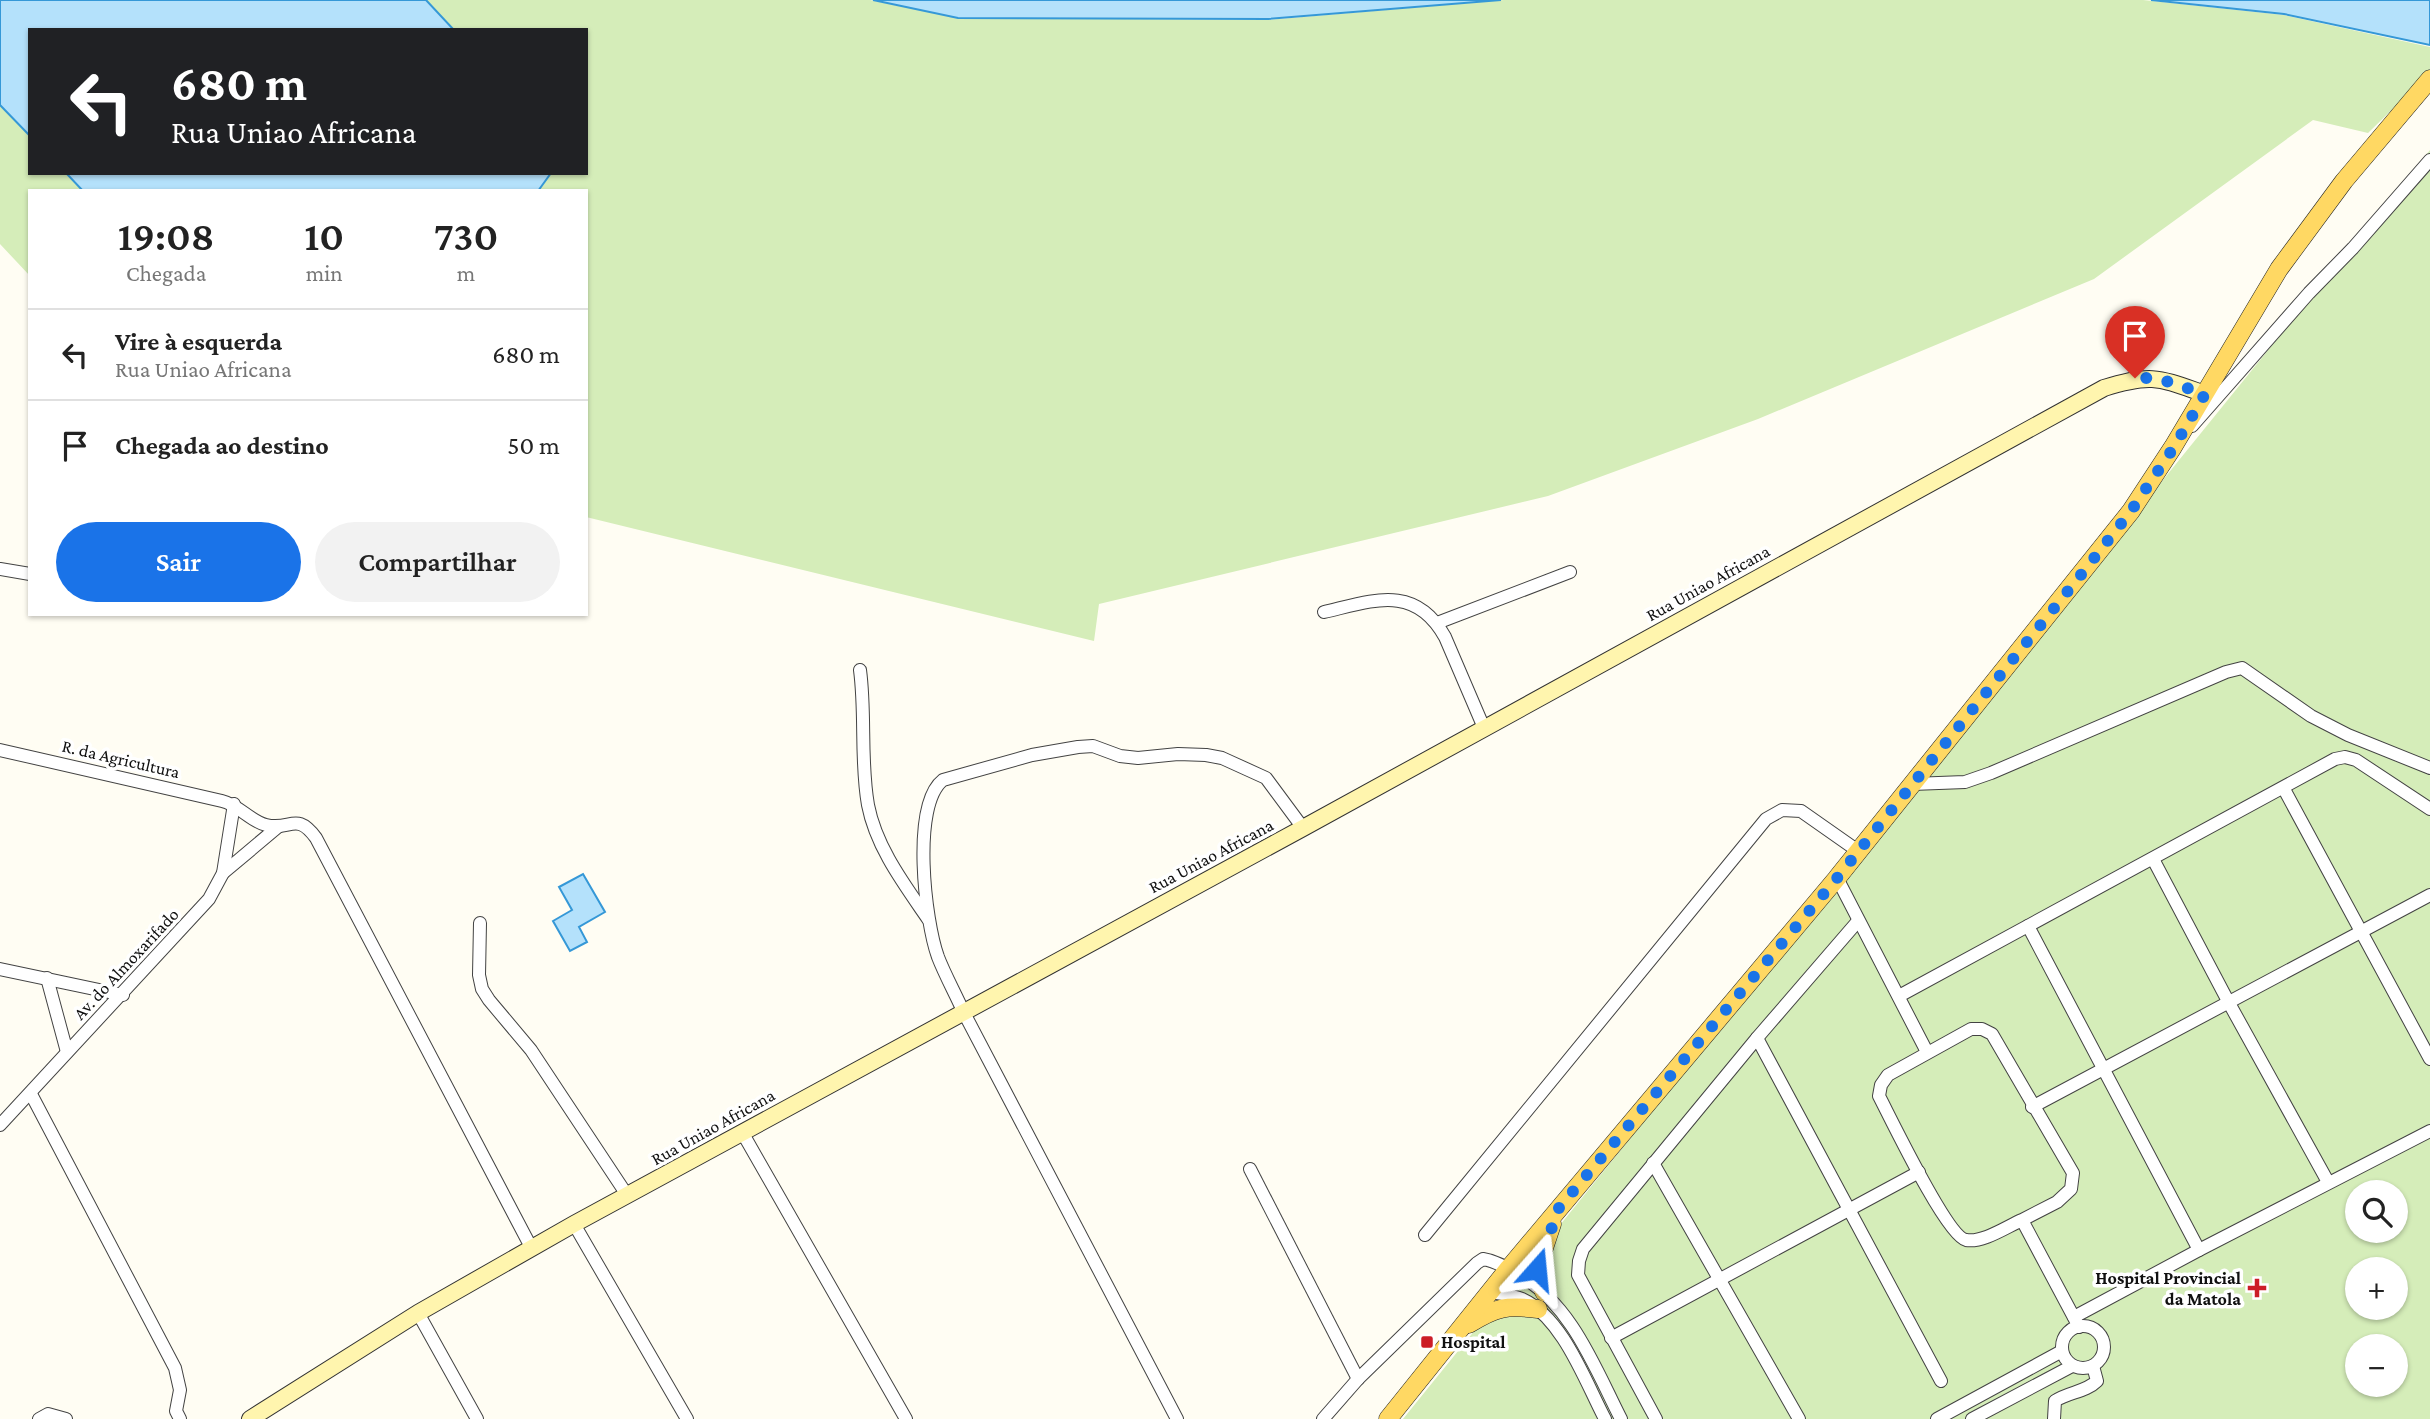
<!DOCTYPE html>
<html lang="pt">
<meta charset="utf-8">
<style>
body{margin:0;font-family:"Crimson Pro",serif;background:#f2f2f2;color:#222;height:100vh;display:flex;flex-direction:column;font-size:26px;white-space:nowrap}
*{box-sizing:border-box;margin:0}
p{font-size:23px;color:#767676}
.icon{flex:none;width:38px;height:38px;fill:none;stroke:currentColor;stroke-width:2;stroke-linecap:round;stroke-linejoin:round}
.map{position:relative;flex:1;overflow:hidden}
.side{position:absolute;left:28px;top:189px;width:560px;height:427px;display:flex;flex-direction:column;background:#fff;border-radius:0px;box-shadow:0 2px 5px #0004}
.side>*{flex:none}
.guide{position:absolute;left:28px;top:28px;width:560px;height:147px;border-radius:0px;box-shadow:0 2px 5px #0004;background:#202124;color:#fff;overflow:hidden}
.controls{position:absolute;left:2345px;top:1180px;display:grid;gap:14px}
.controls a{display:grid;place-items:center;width:63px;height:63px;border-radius:50%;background:#fff;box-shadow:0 2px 5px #0004;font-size:35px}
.pin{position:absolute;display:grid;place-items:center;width:60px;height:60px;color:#fff;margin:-72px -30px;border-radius:50% 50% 50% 0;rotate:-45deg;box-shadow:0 0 7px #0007}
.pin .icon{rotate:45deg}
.me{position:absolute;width:77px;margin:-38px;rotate:18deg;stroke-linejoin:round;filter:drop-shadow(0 0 5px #0008)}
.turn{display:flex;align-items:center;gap:24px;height:147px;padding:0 28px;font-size:32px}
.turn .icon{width:91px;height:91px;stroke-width:2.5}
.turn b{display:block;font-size:49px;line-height:60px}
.eta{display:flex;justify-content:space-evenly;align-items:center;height:119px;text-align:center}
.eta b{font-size:42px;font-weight:600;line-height:49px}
.primary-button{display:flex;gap:14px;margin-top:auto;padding:14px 28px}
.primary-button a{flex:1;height:80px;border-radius:42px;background:#1a73e8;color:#fff;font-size:28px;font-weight:600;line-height:80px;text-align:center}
.primary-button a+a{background:#f2f2f2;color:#222}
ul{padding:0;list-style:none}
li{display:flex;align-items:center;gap:21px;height:91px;padding:0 28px;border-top:2px solid #e0e0e0}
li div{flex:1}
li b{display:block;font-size:26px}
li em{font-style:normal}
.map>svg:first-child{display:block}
</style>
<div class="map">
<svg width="2430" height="1419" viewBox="0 0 2430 1419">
<rect width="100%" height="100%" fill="#fffdf3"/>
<g fill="#d5edb9" fill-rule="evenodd">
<path d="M0,0H870L958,18L1268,20L1504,0H2143L2284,15L2430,47V69L2409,93L2368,133L2313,120L2094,279L1758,419L1548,496L1099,604L1094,641L586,517V191H30V276L0,244ZM30,30H586V173H30Z"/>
<path d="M2430,150V1419H1403ZM2357,1192H2396V1230H2357ZM2357,1269H2396V1307H2357ZM2357,1346H2396V1384H2357Z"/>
</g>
<g fill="#b4e1fb" stroke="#3598d7" stroke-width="2">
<path d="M0,0H426L454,30H30V136L0,105Z"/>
<path d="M873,0H1501L1268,19L958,18Z"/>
<path d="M2151,0H2430V45L2284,14Z"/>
<path d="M66,173H551L538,191H83Z"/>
<path d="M583,874L605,912L579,927L587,942L570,951L553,921L572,910L559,887Z"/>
</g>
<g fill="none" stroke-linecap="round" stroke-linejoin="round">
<defs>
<g id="minor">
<path d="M2192,426L2309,293L2353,248L2430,160"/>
<path d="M0,569L30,574"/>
<path d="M1324,612C1372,601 1415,583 1445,637L1484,728"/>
<path d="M1437,623L1570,572"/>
<path d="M860,670C866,715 860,760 868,805C876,847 904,884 928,919"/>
<path d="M0,750L222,801C239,805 250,821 266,825C291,831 296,811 316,838L532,1249"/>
<path d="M1912,784L1965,782L1991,773L2226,672L2242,668L2311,716L2348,735L2430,768"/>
<path d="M2284,789L2430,1059"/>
<path d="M2153,859L2229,1003L2328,1182"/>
<path d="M223,873L279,826"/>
<path d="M1837,878L1927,1052"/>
<path d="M480,923L479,975L482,989L489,1000L531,1050L627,1195"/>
<path d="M2028,926L2199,1250"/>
<path d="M0,969L123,995"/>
<path d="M47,978L67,1052"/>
<path d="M1899,996L2335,759L2345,757L2356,760L2430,809"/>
<path d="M1757,1038L1941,1381"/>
<path d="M31,1094L175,1368L180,1390L176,1411L180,1419"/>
<path d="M2032,1107L2430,895"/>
<path d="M0,1125L209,899L223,873L234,804"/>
<path d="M742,1132L906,1419"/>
<path d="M1653,1163L1799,1419"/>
<path d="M1250,1169L1358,1379"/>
<path d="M2022,1220C2006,1227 1983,1243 1966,1240C1947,1236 1891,1119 1879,1096L1881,1085L1888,1075L1971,1029H1982L1992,1034L2073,1173L2071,1189L2057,1202L2022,1220L2079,1327"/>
<path d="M574,1224L687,1419"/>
<path d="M1425,1235L1766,819L1782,810L1801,811L1858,851"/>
<path d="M1490,1292C1501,1294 1513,1295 1522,1299C1563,1318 1585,1381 1605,1419"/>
<path d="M418,1313L477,1419"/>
<path d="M2074,1317L2199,1250L2430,1131"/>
<circle cx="2083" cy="1347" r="21"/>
<path d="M1611,1338L1919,1172"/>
<path d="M39,1419L48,1414L66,1419"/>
<path d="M1177,1419L963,1011C955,993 945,975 938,957C925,921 911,805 943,780L1032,755L1078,747L1093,746L1120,756L1138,758L1178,754L1206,755L1222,758L1266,778L1303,828"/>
<path d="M1323,1419L1358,1379L1477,1263L1483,1259C1496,1261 1507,1268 1518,1274C1572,1305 1594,1366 1621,1419"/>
<path d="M1656,1419L1578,1275L1579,1261L1583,1249L1757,1038L1858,921"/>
<path d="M1937,1419L2062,1351"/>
<path d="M1972,1419L2072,1366"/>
<path d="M2054,1419L2055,1401C2068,1392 2086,1392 2097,1381L2093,1366"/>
</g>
<path id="secondary" d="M250,1419L418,1313L574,1224L1303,828L2104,388C2152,373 2159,378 2205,394"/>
<g id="primary">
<path d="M1544,1292L1538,1276L1537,1269L1552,1224"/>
<path d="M1469,1324C1496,1307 1507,1305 1538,1309"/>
<path d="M1388,1419L1509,1268L1837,878L2131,511L2173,447L2279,269L2344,181L2430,79"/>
</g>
</defs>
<use href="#minor" stroke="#434343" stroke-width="14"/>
<use href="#secondary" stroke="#323232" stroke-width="18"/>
<use href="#primary" stroke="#212121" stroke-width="19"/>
<use href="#minor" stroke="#fff" stroke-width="12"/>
<use href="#secondary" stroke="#fff5ae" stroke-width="16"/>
<use href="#primary" stroke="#ffd863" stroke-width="18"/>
</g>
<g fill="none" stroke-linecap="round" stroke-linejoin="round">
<path stroke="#1a73e8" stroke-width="12" stroke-dasharray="0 21.6" d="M1537,1269L1559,1208L1837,878L2080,576L2131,511L2174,447L2205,394L2157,378H2135"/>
</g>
<g fill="#cc1d27" stroke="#fff" stroke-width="2.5">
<path d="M2253.5 1277.5h7v7h7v7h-7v7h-7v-7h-7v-7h7z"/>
<rect x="1420" y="1335" width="14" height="14" rx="3.5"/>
</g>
<g text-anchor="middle" stroke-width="7" stroke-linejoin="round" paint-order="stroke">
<g font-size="18" fill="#101010" stroke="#fff">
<text transform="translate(1708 583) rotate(-29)" y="6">Rua Uniao Africana</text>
<text transform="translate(121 759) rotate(13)" y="6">R. da Agricultura</text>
<text transform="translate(1211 856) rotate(-28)" y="6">Rua Uniao Africana</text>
<text transform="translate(126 964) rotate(-47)" y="6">Av. do Almoxarifado</text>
<text transform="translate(713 1127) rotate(-29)" y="6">Rua Uniao Africana</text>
</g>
<g font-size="18" font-weight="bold" fill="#101010" stroke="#fff" text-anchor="end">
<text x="2241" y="1284">Hospital Provincial<tspan x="2241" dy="21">da Matola</tspan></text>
<text x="1441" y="1348" text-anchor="start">Hospital</text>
</g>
</g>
</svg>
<div class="controls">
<a><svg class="icon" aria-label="search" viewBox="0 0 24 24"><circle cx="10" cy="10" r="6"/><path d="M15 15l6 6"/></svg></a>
<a>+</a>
<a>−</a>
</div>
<div class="pin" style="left:2135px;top:378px;background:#d93025"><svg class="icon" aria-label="arrive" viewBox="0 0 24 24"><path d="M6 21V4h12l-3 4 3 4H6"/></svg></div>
<svg class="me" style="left:1537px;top:1269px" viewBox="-20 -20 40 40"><path d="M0-17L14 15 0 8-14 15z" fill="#1a73e8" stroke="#fff" stroke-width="4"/></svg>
<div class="guide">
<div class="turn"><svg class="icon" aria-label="left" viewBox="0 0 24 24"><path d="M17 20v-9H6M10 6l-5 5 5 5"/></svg><div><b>680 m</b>Rua Uniao Africana</div></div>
</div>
<section class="side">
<div class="eta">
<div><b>19:08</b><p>Chegada</p></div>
<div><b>10</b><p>min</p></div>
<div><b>730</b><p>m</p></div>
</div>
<ul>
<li><svg class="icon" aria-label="left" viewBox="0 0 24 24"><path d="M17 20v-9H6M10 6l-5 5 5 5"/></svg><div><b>Vire à esquerda</b><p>Rua Uniao Africana</p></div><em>680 m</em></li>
<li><svg class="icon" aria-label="arrive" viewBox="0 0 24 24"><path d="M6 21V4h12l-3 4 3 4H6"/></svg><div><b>Chegada ao destino</b></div><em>50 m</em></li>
</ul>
<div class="primary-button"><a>Sair</a><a>Compartilhar</a></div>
</section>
</div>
